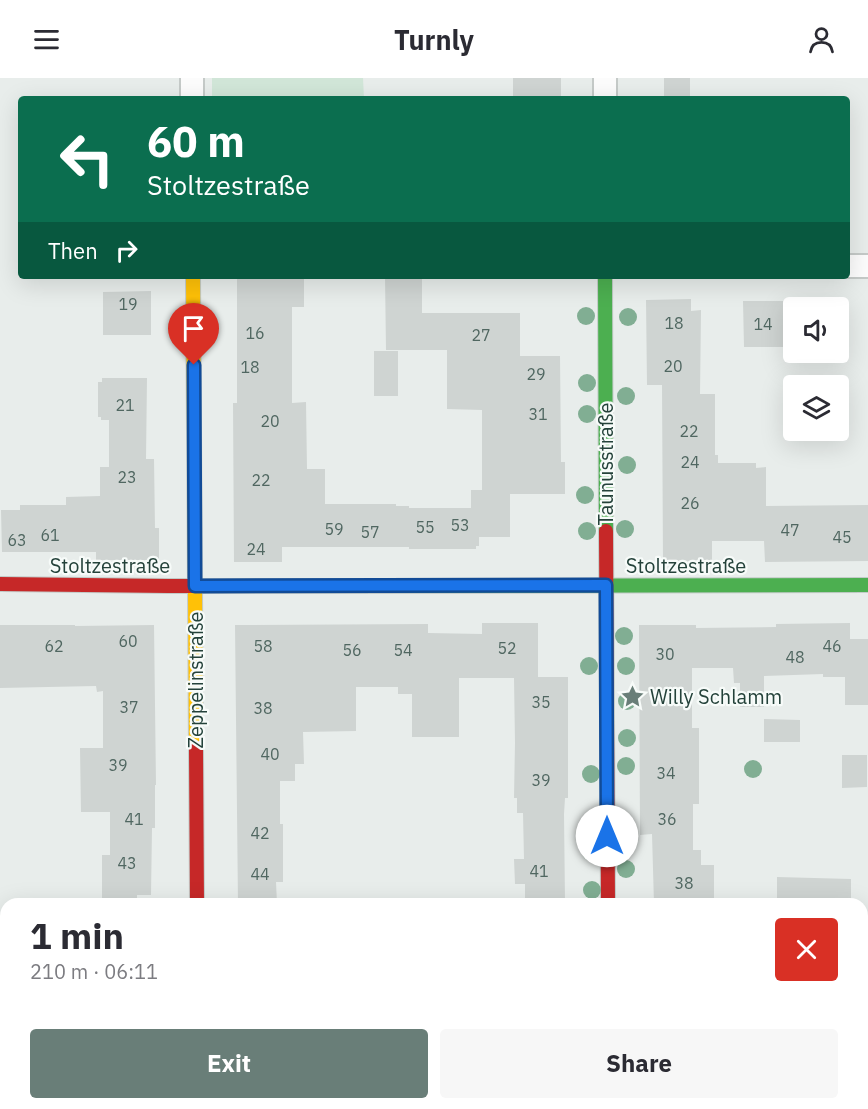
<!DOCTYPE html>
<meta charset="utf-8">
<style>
body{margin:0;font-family:"IBM Plex Sans",sans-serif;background:#f7f7f7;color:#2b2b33;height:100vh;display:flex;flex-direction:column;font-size:22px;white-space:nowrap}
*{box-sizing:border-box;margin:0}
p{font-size:20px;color:#7c7c81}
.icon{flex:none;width:33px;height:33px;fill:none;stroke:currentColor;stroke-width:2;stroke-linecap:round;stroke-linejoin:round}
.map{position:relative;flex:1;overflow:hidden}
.details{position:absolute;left:0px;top:820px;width:868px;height:212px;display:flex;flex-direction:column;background:#fff;border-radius:18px 18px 0 0;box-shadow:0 6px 24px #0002}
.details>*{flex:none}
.banner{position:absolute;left:18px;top:18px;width:832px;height:183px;border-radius:6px;box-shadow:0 6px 24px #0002;background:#0b6e4f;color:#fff;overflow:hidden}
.buttons{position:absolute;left:783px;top:219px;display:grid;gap:12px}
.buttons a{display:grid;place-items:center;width:66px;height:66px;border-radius:6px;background:#fff;box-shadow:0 6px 24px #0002;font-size:30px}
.pin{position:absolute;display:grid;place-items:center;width:51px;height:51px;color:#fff;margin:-62px -26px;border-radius:50% 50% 50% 0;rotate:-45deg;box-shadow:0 0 6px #0007}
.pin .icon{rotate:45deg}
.me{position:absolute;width:66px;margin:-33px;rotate:0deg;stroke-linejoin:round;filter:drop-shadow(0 0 4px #0008)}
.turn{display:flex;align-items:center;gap:21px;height:126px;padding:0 30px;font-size:27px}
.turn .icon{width:78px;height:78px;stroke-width:2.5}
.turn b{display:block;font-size:42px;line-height:51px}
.then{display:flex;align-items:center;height:57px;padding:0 30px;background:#0003;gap:12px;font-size:22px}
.round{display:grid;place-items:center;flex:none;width:63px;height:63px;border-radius:6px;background:#f7f7f7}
.head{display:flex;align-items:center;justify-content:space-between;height:102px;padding:0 30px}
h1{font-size:36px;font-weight:800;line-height:45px}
.action{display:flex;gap:12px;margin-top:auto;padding:12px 30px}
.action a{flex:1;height:69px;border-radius:6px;background:#697e78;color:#fff;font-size:24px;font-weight:800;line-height:69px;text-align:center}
.action a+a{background:#f7f7f7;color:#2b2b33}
header{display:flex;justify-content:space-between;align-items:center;height:78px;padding:0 30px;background:#fff;font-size:27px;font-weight:800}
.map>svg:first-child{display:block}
</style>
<header><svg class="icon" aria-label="menu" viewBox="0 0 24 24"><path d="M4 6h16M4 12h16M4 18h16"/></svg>Turnly<svg class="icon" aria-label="person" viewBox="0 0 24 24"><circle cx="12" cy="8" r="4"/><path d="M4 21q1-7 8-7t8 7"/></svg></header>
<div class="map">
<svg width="868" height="1031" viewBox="0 0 868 1031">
<rect width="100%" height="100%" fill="#e8edeb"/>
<path fill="#d1e6d8" d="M212,0H363L364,21H212Z"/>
<g fill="#cfd4d2">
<rect x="513" y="0" width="48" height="21"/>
<rect x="664" y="0" width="26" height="21"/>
<path d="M237,198H304V229H292V325L306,324L307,391H325V426H396V428H409V430H471V412H482V332L447,331V272H386L385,198H422V235H520V278H560L561,384H565V416H510V459H479V468H476V471H409V469H282V484H234L233,325H237Z"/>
<path d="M151,213V257H103V214Z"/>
<path d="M691,221V233L701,232L700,316H715V377H718V385H756V390L766,389V428L868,427V483L765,484L764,463H712V483L663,484L662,307H647L646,222Z"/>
<path d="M743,223H783V269H744Z"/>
<rect x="374" y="273" width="24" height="45"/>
<path d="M102,300H147L146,381H154L155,450H159V482H96V474H2L1,432H20V427H66V419L100,418V389H109V342H101V339H98V304H102Z"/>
<path d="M482,545H538V599H568V720H565L564,736L565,824H556V826H534V824H525V806H515L514,781H524L523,735H517V720H514L515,665L514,600H459V659H412V616H398V609H356V653L303,654L304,686H295V703H280V746H283V804H276L277,826H238L235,547L428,546V555L482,556Z"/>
<path d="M850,545V561H868V627H845V599H823V596L764,598V629H740V605H734L733,590H692V650H699V726H693V772H701V787H714V826H654L652,756L640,757L639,547H696V550L776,549V546Z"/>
<path d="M0,547H75V548L154,547L156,707H155V750H152L151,817H137V825L102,824V777H110V734H81L80,670H103V613L97,614L96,608L0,610Z"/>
<path d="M764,641L800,642V664H764Z"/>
<path d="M842,677H867V709L842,710Z"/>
<path d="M777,799L851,801V826H777Z"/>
</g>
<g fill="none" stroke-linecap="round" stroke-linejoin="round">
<defs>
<g id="street">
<path d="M192,0V21"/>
<path d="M605,0V21"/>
<path d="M848,188H868"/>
<path d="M862,909H868"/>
<path d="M198,1026V1031"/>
<path d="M609,1026V1031"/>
</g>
<g id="fast">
<path d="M605,198L606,453"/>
<path d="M374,508L868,507"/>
</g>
<path id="slow" d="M193,198L196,670"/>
<g id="jam">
<path d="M606,453L608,826"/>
<path d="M0,506L168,508H374"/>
<path d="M196,670L197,826"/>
</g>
</defs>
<use href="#street" stroke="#c5cac8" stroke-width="26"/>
<use href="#fast" stroke="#c3cbc8" stroke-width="16"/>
<use href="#slow" stroke="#c3cbc8" stroke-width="16"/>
<use href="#jam" stroke="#c3cbc8" stroke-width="16"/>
<use href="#street" stroke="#fcfcfc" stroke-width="22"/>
<use href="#fast" stroke="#4caf50" stroke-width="14"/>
<use href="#slow" stroke="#ffc107" stroke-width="14"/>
<use href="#jam" stroke="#c62828" stroke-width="14"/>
</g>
<g fill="#81ae93">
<circle cx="586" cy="238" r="9"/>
<circle cx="628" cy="239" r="9"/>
<circle cx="587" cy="305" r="9"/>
<circle cx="626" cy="318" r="9"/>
<circle cx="587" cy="336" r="9"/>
<circle cx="627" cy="387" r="9"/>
<circle cx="585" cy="417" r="9"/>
<circle cx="625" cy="451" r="9"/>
<circle cx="587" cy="453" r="9"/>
<circle cx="624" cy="558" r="9"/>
<circle cx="589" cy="588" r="9"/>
<circle cx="626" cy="588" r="9"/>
<circle cx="627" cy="623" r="9"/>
<circle cx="627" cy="660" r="9"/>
<circle cx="626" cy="688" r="9"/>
<circle cx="753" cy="691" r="9"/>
<circle cx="591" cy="696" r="9"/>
<circle cx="627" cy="752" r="9"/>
<circle cx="591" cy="774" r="9"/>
<circle cx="626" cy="791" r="9"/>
<circle cx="592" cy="812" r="9"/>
</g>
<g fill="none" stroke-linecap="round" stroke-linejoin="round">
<defs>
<path id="route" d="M194,287L195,508L606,507L607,758"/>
</defs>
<use href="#route" stroke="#114b97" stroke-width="15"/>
<use href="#route" stroke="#1a73e8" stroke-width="10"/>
</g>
<defs>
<symbol id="sight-bare" viewBox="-9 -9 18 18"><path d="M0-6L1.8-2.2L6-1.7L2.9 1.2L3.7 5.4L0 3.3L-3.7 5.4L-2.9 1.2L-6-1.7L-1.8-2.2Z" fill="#697e78" stroke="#f7fbf9" stroke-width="2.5" paint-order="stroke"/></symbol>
</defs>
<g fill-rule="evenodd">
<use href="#sight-bare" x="616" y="602" width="33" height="33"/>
</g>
<g text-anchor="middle" stroke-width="4.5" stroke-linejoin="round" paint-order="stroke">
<g font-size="16" fill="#506761">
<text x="128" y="232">19</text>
<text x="674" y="251">18</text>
<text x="763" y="252">14</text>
<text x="255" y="261">16</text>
<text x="481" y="263">27</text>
<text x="673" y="294">20</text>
<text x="250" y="295">18</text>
<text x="536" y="302">29</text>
<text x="125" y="333">21</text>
<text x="538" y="342">31</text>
<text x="270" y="349">20</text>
<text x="689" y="359">22</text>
<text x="690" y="390">24</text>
<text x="127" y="405">23</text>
<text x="261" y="408">22</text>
<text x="690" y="431">26</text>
<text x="460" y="453">53</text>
<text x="425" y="455">55</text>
<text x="334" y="457">59</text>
<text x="790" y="458">47</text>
<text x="370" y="460">57</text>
<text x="50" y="463">61</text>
<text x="842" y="465">45</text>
<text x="17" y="468">63</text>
<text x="256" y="477">24</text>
<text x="128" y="569">60</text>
<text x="54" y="574">62</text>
<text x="263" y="574">58</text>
<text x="832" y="574">46</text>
<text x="507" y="576">52</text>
<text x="352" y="578">56</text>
<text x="403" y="578">54</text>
<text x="665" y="582">30</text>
<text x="795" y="585">48</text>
<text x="541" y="630">35</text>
<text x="129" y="635">37</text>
<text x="263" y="636">38</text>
<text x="270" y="682">40</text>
<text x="118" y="693">39</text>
<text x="666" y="701">34</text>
<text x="541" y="708">39</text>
<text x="134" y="747">41</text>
<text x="667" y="747">36</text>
<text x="260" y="761">42</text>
<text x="127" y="791">43</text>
<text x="539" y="799">41</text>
<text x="260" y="802">44</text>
<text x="684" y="811">38</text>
</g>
<g font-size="20" fill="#24423a" stroke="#f7fbf9">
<text transform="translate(606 386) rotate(-90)" y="7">Taunusstraße</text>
<text x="110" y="495">Stoltzestraße</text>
<text x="686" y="495">Stoltzestraße</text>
<text transform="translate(196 602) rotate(-90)" y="7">Zeppelinstraße</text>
</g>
<g font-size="20" fill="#24423a" stroke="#f7fbf9" text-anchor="start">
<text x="650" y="626">Willy Schlamm</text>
</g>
</g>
</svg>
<div class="buttons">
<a><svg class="icon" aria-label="sound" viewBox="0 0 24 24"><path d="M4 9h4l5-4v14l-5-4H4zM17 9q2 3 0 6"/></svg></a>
<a><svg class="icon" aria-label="layers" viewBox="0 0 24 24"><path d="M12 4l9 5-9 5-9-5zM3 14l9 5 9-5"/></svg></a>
</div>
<div class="pin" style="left:194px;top:287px;background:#d93025"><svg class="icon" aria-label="arrive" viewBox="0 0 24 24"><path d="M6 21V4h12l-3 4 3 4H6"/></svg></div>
<svg class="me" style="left:607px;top:758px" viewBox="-20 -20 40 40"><circle r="19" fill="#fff"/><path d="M0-13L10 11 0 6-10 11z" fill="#1a73e8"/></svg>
<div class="banner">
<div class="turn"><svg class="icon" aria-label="left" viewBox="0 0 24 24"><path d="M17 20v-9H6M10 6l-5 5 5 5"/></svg><div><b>60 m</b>Stoltzestraße</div></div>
<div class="then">Then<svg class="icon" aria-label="right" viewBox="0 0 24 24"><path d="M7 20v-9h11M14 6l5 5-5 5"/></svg></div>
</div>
<section class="details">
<div class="head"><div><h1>1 min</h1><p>210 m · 06:11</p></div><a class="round" style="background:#d93025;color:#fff"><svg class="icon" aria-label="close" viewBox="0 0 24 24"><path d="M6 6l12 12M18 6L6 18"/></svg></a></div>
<div class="action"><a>Exit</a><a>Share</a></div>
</section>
</div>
